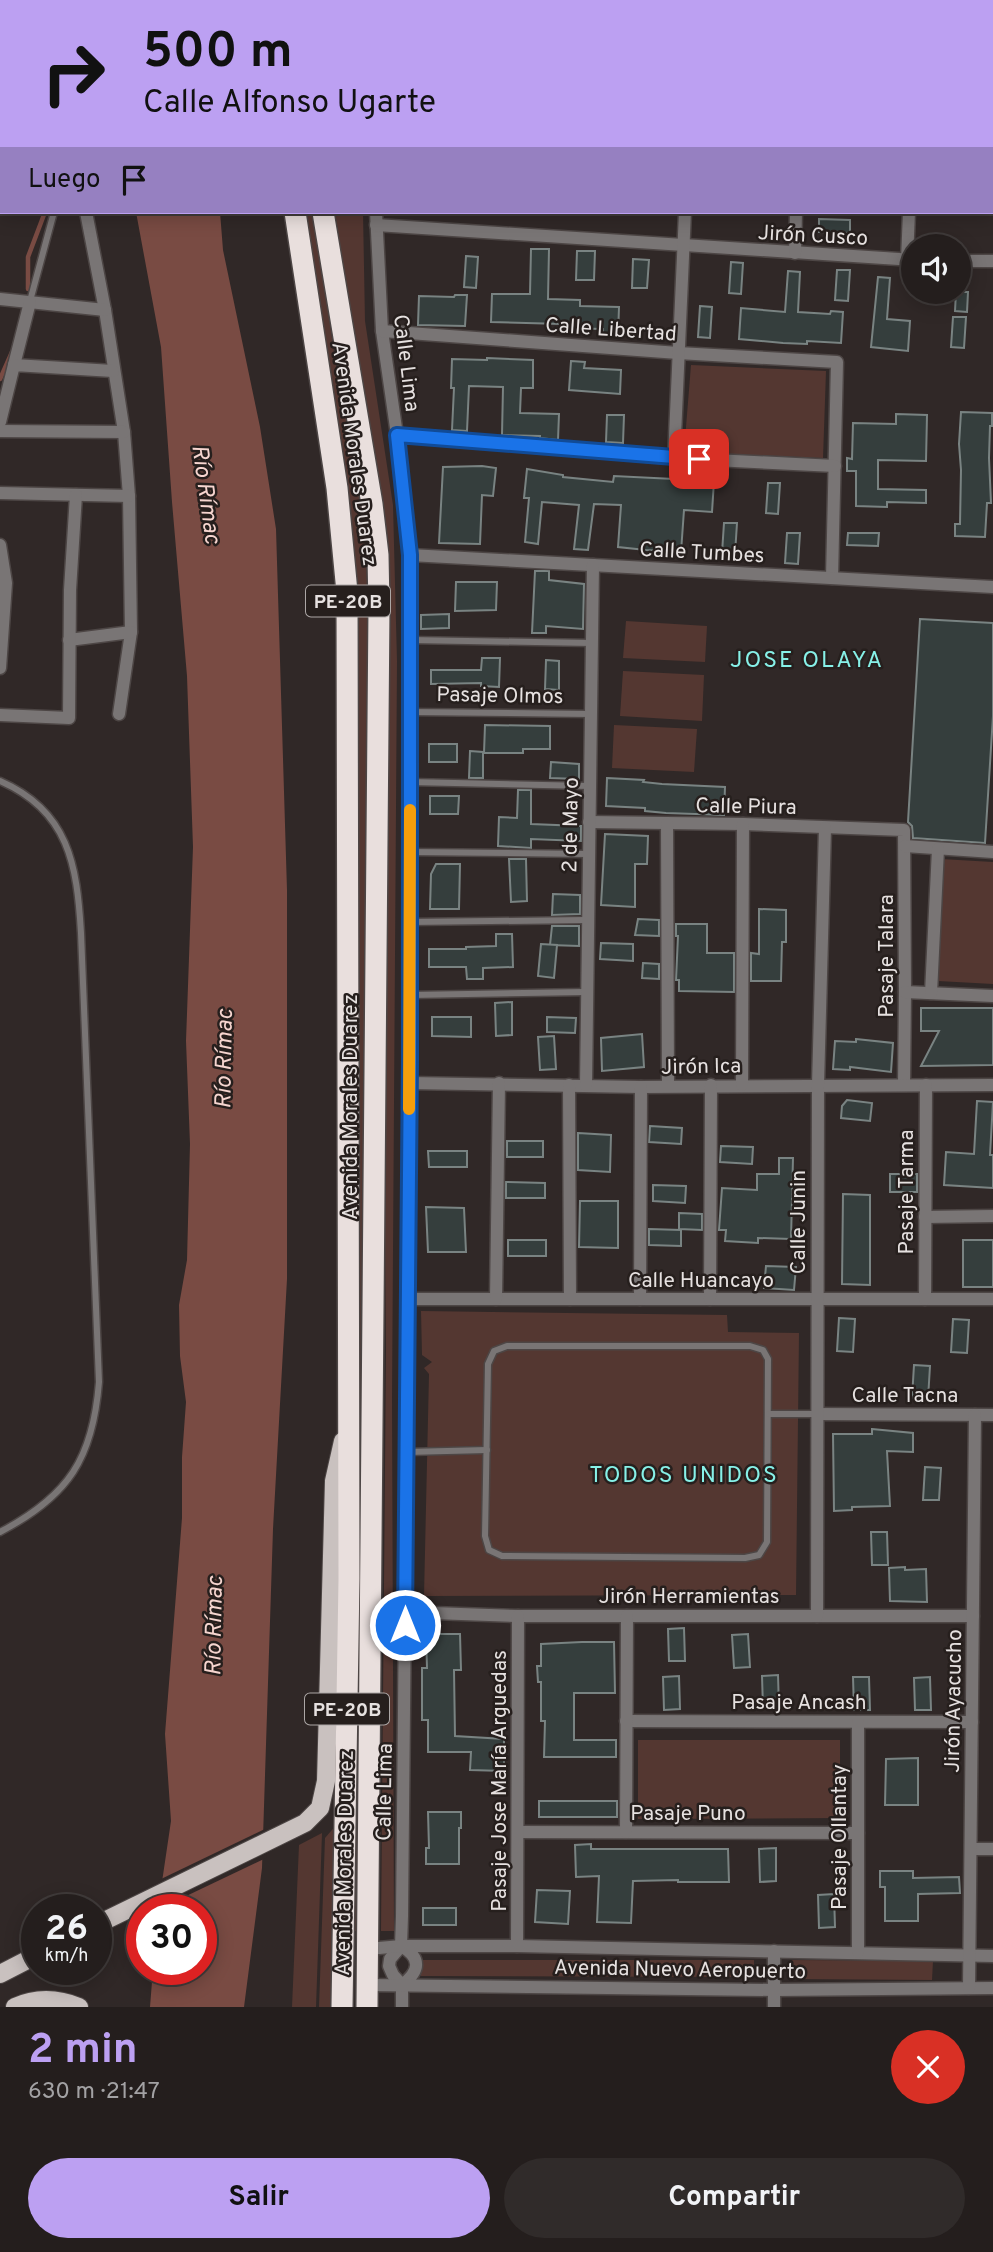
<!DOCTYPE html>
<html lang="es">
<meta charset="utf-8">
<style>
body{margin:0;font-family:Overpass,sans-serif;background:#302b2a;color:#f1f3f6;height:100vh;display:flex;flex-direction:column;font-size:26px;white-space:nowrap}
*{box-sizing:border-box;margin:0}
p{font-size:23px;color:#a3a2a4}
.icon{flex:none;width:38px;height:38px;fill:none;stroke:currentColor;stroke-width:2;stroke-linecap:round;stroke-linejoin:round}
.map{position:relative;height:2007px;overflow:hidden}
.panel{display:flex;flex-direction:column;background:#241e1d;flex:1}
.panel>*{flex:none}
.guide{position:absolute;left:0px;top:0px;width:994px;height:214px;box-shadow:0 4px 18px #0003,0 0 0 2px #413c3b;background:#bca0f2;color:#111;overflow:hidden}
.fabs{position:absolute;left:901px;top:234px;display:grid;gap:14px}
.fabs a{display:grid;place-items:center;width:70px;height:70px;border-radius:50%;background:#241e1d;box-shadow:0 4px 18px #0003,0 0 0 2px #413c3b;font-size:35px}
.speed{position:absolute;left:21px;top:1894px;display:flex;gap:14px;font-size:35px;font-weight:700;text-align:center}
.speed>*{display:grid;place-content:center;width:91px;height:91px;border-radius:50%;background:#241e1d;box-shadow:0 4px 18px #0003,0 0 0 2px #413c3b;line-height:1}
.speed small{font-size:18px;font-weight:400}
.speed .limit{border:10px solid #d22;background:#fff;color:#111}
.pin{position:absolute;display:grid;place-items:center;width:60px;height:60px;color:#fff;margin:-30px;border-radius:14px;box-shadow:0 4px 10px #0006}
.me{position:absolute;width:77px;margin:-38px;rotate:0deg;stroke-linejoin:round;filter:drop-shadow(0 0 5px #0008)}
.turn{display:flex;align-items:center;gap:24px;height:147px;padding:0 28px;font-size:32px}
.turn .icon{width:91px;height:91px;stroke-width:2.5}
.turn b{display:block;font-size:49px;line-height:60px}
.then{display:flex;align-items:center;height:66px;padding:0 28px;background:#0003;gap:14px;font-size:26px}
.round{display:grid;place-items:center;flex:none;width:74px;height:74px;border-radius:37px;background:#302b2a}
.overview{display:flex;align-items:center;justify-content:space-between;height:119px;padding:0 28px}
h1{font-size:42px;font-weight:700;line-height:52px;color:#bca0f2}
.action{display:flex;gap:14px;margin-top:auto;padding:14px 28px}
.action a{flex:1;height:80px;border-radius:42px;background:#bca0f2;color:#111;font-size:28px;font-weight:700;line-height:80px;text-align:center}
.action a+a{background:#302b2a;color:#f1f3f6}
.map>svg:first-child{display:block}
</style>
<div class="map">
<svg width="993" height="2007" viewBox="0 0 993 2007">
<rect width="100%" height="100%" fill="#302827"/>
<g fill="#543731">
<path d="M305,212H314L337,373L355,463L366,550L369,663L365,1932L355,1931L352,1744L355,620Z"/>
<path d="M335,212H363L365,321L393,505L397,661L392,1399L394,1931H381L386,1351L383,1012L364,404Z"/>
<path d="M691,365L826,371L823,458L684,452Z"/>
<path d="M626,621L707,626L705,662L623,658Z"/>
<path d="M623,671L704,675L702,721L620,716Z"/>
<path d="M614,725L697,729L694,772L612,768Z"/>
<path d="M941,859L993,862V984L938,981Z"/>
<path d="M421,1311L727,1315L728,1332L799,1333L796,1595L424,1596L429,1374L424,1368L432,1362L422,1355Z"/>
<path d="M638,1740H840V1818L638,1819Z"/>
<path d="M338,1823L335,2007H319L325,1838Z"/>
<path d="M322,1833L316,2007H292L299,1845Z"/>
<path d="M421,1960H754V1977L421,1976Z"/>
<path d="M791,1960L933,1961L932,1980L791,1979Z"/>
</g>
<path fill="#794b43" d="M136,212H220L223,250L260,427L276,529L287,890V1279L273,1529L262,1868L244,2007H150L153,1969H201V1909H158L171,1821L165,1734L182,1518V1457L186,1402L180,1356L179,1305L187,1260L190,1144L186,1041L193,847L187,676L172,502L161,347Z"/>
<path fill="#302827" d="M267,1828L266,1858L159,1909H155L159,1880Z"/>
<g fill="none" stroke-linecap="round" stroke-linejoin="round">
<g stroke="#794b43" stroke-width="4.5">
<path d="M71,0L72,2"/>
<path d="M28,289V257L45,212"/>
<path d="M0,379L12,352"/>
</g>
</g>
<g fill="#353e3d" stroke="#798382" stroke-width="2">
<path d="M819,219L850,220V233L819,232Z"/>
<path d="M531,249H549L548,299L580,300V306L619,307L618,336H603V329L562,328V324L491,322L492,294H530Z"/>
<path d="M577,251H595L594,280H576Z"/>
<path d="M466,256L478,257L476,288L464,287Z"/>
<path d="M633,259L649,260L647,288H632Z"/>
<path d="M731,262L743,263L741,294L729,293Z"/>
<path d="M837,270H850L848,301L835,300Z"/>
<path d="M788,271L800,272L798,312L830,314L831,311L843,312L841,343L807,341V344L783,343L739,339L741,308L785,312Z"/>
<path d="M878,277L890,278L887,319L910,321L908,351L871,347Z"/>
<path d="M956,292H968L967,312L955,311Z"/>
<path d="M455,295H467L465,326L418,325L419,296L454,297Z"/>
<path d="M700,306L712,307L710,338L698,337Z"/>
<path d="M953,317H966L964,348L951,347Z"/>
<path d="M487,358L533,360V388H521L520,413L559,414L558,440L540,438V436L502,435L503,387L469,386L467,431L452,430L454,388H451L452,359L487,360Z"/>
<path d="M571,361L585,362L584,368L621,370L620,394L569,390Z"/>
<path d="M961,412L992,413V426H990L989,458L991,503H987L985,537L955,536V524H960L961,470L959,444Z"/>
<path d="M896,414L927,415L926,461L878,460V489L926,490V503L887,502V507L856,506V471H847V458L852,459L853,423L896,424Z"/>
<path d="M607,415H624L623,443L606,442Z"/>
<path d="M482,466L496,468L493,496L482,495L480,544L439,543L443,467Z"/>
<path d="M527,469L563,475V477L613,482L614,476L714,481L712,512L684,510L681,552L646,550L618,547L621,505L594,504L588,550L574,549L579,505L542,502L538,544L525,542L529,498H524Z"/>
<path d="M768,483H780L778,514L766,513Z"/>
<path d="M724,523H737L735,554L722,553Z"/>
<path d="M787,533H800L798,564L785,563Z"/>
<path d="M848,533H879L878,546L847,545Z"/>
<path d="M535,571H549V580L584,584L583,629L546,626V633H532Z"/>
<path d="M456,582H497L496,610L455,611Z"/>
<path d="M449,614V628L421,629V615Z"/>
<path d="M920,619L993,623V716L985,843L913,838L912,826L908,822Z"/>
<path d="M482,658H500L499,687L481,686V683L431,684V670H481Z"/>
<path d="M546,660L559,661V690L545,689Z"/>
<path d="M485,725L550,726V749H523V753H484Z"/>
<rect x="429" y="744" width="28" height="18"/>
<path d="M470,751L483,752V778H469Z"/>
<path d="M551,762L579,764V779L550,778Z"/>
<path d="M607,778L644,780L643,782L662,784L725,787L724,815L666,813L645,811V808L606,806Z"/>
<path d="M518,790H531V824L581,826V841L531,839V848L498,846L499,817L517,818Z"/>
<path d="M430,796H459L458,814H430Z"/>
<path d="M605,834L648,836L647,864H635V907L601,905Z"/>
<path d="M509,859H526L527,901L511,902Z"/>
<path d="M436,864H460L459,909H430L431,874Z"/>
<path d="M553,894L580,895V914L552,915Z"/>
<path d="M759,909L786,910V942H782L781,981H751V953L759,954Z"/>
<path d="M638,919L659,920V936L635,935Z"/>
<path d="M676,924H707V953H734V992L679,991V980H676L678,936H676Z"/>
<path d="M552,926H579V946L550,945Z"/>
<path d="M496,934H512L513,967L483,968V979H467L466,967H429V949H466V947L496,946Z"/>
<path d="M601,943L633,944V961L600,959Z"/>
<path d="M541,944L557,945L554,978L538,976Z"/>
<path d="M643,963L659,964V979L642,978Z"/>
<path d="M512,1002V1035L496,1036L495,1003Z"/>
<path d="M921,1008H993V1065L921,1066L939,1031H921Z"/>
<path d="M432,1017H471V1037L432,1036Z"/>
<path d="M547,1017L576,1018L575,1033L547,1032Z"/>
<path d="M642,1034L644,1067L602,1071L601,1038Z"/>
<path d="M554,1036L556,1069L540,1070L538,1037Z"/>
<path d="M856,1039L893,1043L891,1072L850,1067V1070L833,1069L835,1041L856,1042Z"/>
<path d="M847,1100L872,1103L870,1121L841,1118L842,1106Z"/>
<path d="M977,1101L993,1102L990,1155H993V1188L944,1185L946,1152L974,1154Z"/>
<path d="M650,1126L682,1128L681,1144L649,1142Z"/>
<path d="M578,1133L611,1135L610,1172L578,1170Z"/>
<rect x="507" y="1141" width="36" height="16"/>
<path d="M721,1146L753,1147L752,1164L720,1162Z"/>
<path d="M428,1151H467V1167H429Z"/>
<path d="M779,1158H793L791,1239L758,1238V1243L725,1241L726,1230H719L722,1188L757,1190V1174H779Z"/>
<rect x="890" y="1174" width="27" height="18"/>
<path d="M506,1182L545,1183V1198H506Z"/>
<path d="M653,1185L686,1186L685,1203L653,1201Z"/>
<path d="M843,1194L870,1195V1285L842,1284Z"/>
<path d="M580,1201H618V1248L579,1247Z"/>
<path d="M426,1207L464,1208L466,1252H428Z"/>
<path d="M679,1213L702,1214V1230L679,1229Z"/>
<path d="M649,1229L681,1230V1246L649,1245Z"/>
<rect x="508" y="1240" width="38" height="16"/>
<rect x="963" y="1240" width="30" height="47"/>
<path d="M766,1266L796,1267L794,1290L764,1288Z"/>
<path d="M839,1318L855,1319L853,1352L837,1351Z"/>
<path d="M953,1319L969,1320L967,1353L951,1352Z"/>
<path d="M914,1365L930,1366L928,1399L912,1398Z"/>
<path d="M872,1429L913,1433V1452L887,1451L890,1506L852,1507V1510L834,1511L833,1434H872Z"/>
<path d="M925,1467L941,1468L939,1500H923Z"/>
<path d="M871,1532H887L888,1565H872Z"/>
<path d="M905,1567V1570L926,1569L927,1602L890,1601L889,1568Z"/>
<path d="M684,1628L685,1661H669L668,1629Z"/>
<path d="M426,1634H460L461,1670H454L455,1736L504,1739V1771L470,1770L471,1752H428V1720H422V1668H427Z"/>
<path d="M748,1634L750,1667L734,1668L732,1635Z"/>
<path d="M582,1642H614L615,1693H574V1740H616V1757H544L545,1721H541V1682H538L537,1666H541V1644Z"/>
<path d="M778,1675L779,1708H763L762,1676Z"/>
<path d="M679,1676L680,1709L664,1710L663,1677Z"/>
<path d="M853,1677H869L870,1710H854Z"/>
<path d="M930,1677L931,1710H915L914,1678Z"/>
<path d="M918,1758V1805H885L886,1759Z"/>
<rect x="539" y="1801" width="78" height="16"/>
<path d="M428,1812H461V1828H459V1864H426V1848H429Z"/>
<path d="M591,1844V1849H728L729,1882H678V1880L633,1881L631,1923L597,1922L599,1876L576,1877L575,1845Z"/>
<path d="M776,1848V1881L760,1882L759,1849Z"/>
<path d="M880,1871H913V1878L959,1877L960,1893L918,1894V1921H885V1887H880Z"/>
<path d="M537,1890L570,1891L568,1924L535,1922Z"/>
<path d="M834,1894L835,1927L819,1928L818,1895Z"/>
<rect x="423" y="1908" width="33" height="17"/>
</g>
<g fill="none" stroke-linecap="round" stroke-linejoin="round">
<defs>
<g id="lane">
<path d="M30,301L54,212"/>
<path d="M410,640L592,643"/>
<path d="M410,712L591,714"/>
<path d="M0,781C69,811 77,865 81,933L99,1382C93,1458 69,1496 0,1532"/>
<path d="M410,782L590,786"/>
<path d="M410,852L588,854"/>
<path d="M409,922L587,920"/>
<path d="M410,995L586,992"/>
<path d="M507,1346H750L763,1350L768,1359L767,1542L759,1555L745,1558L502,1556L489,1550L485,1536L488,1364L494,1351Z"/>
<path d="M769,1414H817"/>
<path d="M407,1452L487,1450"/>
</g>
<g id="street">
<path d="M38,0V2"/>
<path d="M460,2L461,0"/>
<path d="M992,40H993"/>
<path d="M0,126L2,124"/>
<path d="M0,201L2,199"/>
<path d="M86,212L105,310L124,432L129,496L131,632L119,714"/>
<path d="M376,212L382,331L397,435L410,555L408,1299L402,1916L401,1946L390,1959L389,1966L393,1975L402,1985V2007"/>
<path d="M376,225L914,260"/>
<path d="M795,253L796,212"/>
<path d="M907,260L909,212"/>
<path d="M959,261H993"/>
<path d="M0,299L105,310"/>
<path d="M382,331L678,353L837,362L832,578"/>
<path d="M14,365L30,302"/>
<path d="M0,422L14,365L113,371"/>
<path d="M0,431L124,432"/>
<path d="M397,435L674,458L835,466"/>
<path d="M674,458L685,212"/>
<path d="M0,493L129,496"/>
<path d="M0,545L6,583L0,668"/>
<path d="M410,555L993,587"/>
<path d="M69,640L131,632"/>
<path d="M0,715L69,718L70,590L76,495"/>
<path d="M589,822L743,824L904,830L905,992L904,1085"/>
<path d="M667,824L668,1086"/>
<path d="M905,846L993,852"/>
<path d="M905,992L993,996"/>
<path d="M931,993L938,849"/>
<path d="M410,1083L641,1087L993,1085"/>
<path d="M569,1085L570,1299"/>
<path d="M586,1085L593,565"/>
<path d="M742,1085L743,824"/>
<path d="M925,1217L993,1216"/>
<path d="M408,1299H993"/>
<path d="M496,1299L499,1083"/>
<path d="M640,1299L641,1087"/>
<path d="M710,1299L711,1085"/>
<path d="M925,1299L926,1085"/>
<path d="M817,1414L993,1415"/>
<path d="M405,1612L518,1616H973"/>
<path d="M817,1616L818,1085L825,828"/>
<path d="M626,1721L972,1722"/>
<path d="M518,1832L858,1833"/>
<path d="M626,1832L627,1616"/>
<path d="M971,1849H993"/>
<path d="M401,1946C422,1958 420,1971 402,1985"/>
<path d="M517,1946L518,1616"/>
<path d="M368,1949L401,1946H517L993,1956"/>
<path d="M858,1952V1722"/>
<path d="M367,1985L774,1990L993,1988"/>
<path d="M969,1988L975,1415"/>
<path d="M774,2007V1951"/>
</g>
<g id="primary">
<path d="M96,1925L305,1823L320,1808L326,1781L334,1481L343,1441"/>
<path d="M0,1974L37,1955"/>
<path d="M15,2007C37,1997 57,1998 79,2007"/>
</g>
<g id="highway">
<path d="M265,0V2"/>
<path d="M295,0V2"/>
<path d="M295,212L337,488L347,592L349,1579L342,2007"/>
<path d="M323,212L372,504L378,555L379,607L367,2007"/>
</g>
</defs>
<use href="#lane" stroke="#4d4645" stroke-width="9"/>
<use href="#street" stroke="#4d4645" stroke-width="15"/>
<use href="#primary" stroke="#4d4645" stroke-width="20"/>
<use href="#highway" stroke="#4d4645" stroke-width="24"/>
<use href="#lane" stroke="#797575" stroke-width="6"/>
<use href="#street" stroke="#797575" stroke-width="12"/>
<use href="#primary" stroke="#c9c1bf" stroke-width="18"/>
<use href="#highway" stroke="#e9dfdd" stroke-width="21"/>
</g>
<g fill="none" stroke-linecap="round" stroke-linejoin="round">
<defs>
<path id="route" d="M405,1625L410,1061V555L397,435L699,459"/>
</defs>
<use href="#route" stroke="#114b97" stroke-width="18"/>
<use href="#route" stroke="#1a73e8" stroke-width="12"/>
<path stroke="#f59e0b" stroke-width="12" d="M409,1109L410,810"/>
</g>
<g text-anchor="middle" stroke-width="5" stroke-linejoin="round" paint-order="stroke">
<g fill="#261f1d" stroke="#aca7a6" stroke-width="2">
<rect x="306" y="585.5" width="84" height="31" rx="5"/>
<rect x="305" y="1693.5" width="84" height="31" rx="5"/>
</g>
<g font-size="19" font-weight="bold" fill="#e6e1e0">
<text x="348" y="608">PE-20B</text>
<text x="347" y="1716">PE-20B</text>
</g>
<g font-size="21" fill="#e6e1e0" stroke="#261f1d">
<text transform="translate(813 235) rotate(3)" y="7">Jirón Cusco</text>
<text transform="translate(611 329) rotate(4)" y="7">Calle Libertad</text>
<text transform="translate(407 363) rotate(83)" y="7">Calle Lima</text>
<text transform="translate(355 454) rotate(82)" y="7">Avenida Morales Duarez</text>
<text transform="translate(702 552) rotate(3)" y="7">Calle Tumbes</text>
<text transform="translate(500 695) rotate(1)" y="7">Pasaje Olmos</text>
<text transform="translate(746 806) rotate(1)" y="7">Calle Piura</text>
<text transform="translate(570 825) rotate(-89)" y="7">2 de Mayo</text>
<text transform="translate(886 956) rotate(-90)" y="7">Pasaje Talara</text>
<text transform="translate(701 1066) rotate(-1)" y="7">Jirón Ica</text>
<text transform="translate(350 1107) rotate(-90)" y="7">Avenida Morales Duarez</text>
<text transform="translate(906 1192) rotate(-90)" y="7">Pasaje Tarma</text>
<text transform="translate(798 1222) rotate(-90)" y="7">Calle Junin</text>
<text x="701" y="1287">Calle Huancayo</text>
<text x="905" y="1402">Calle Tacna</text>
<text x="689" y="1603">Jirón Herramientas</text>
<text transform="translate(953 1701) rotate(-89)" y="7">Jirón Ayacucho</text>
<text x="799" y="1709">Pasaje Ancash</text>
<text transform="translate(499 1781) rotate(-90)" y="7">Pasaje Jose María Arguedas</text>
<text transform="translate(384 1792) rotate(-89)" y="7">Calle Lima</text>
<text x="688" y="1820">Pasaje Puno</text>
<text transform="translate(839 1837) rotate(-90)" y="7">Pasaje Ollantay</text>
<text transform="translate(344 1863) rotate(-89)" y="7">Avenida Morales Duarez</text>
<text transform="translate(680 1969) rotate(1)" y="7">Avenida Nuevo Aeropuerto</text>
</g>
<g font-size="23" font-style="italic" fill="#f6d5cf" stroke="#261f1d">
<text transform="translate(207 494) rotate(82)" y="8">Río Rímac</text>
<text transform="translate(223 1059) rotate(-89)" y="8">Río Rímac</text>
<text transform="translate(213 1626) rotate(-89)" y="8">Río Rímac</text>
</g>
<g font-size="23" letter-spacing="2" fill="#87f1e8" stroke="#261f1d">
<text x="807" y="667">JOSE OLAYA</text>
<text x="684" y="1482">TODOS UNIDOS</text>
</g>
</g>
</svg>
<div class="fabs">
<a><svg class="icon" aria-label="sound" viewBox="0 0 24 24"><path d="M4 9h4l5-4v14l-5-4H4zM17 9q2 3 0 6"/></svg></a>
</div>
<div class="speed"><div>26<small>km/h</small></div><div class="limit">30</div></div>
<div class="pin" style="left:699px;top:459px;background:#d93025"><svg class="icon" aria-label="arrive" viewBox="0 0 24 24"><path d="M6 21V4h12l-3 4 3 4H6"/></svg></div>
<svg class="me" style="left:405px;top:1625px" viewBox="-20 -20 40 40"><circle r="17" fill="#1a73e8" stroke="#fff" stroke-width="3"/><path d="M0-11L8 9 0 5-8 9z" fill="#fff"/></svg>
<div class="guide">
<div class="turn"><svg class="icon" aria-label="right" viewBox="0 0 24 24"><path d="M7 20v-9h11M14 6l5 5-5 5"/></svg><div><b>500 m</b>Calle Alfonso Ugarte</div></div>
<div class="then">Luego<svg class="icon" aria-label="arrive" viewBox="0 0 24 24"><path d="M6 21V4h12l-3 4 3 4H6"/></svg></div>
</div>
</div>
<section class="panel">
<div class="overview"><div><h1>2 min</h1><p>630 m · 21:47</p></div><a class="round" style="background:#d93025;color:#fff"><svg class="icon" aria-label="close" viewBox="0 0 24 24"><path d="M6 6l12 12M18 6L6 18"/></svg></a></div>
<div class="action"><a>Salir</a><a>Compartir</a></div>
</section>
